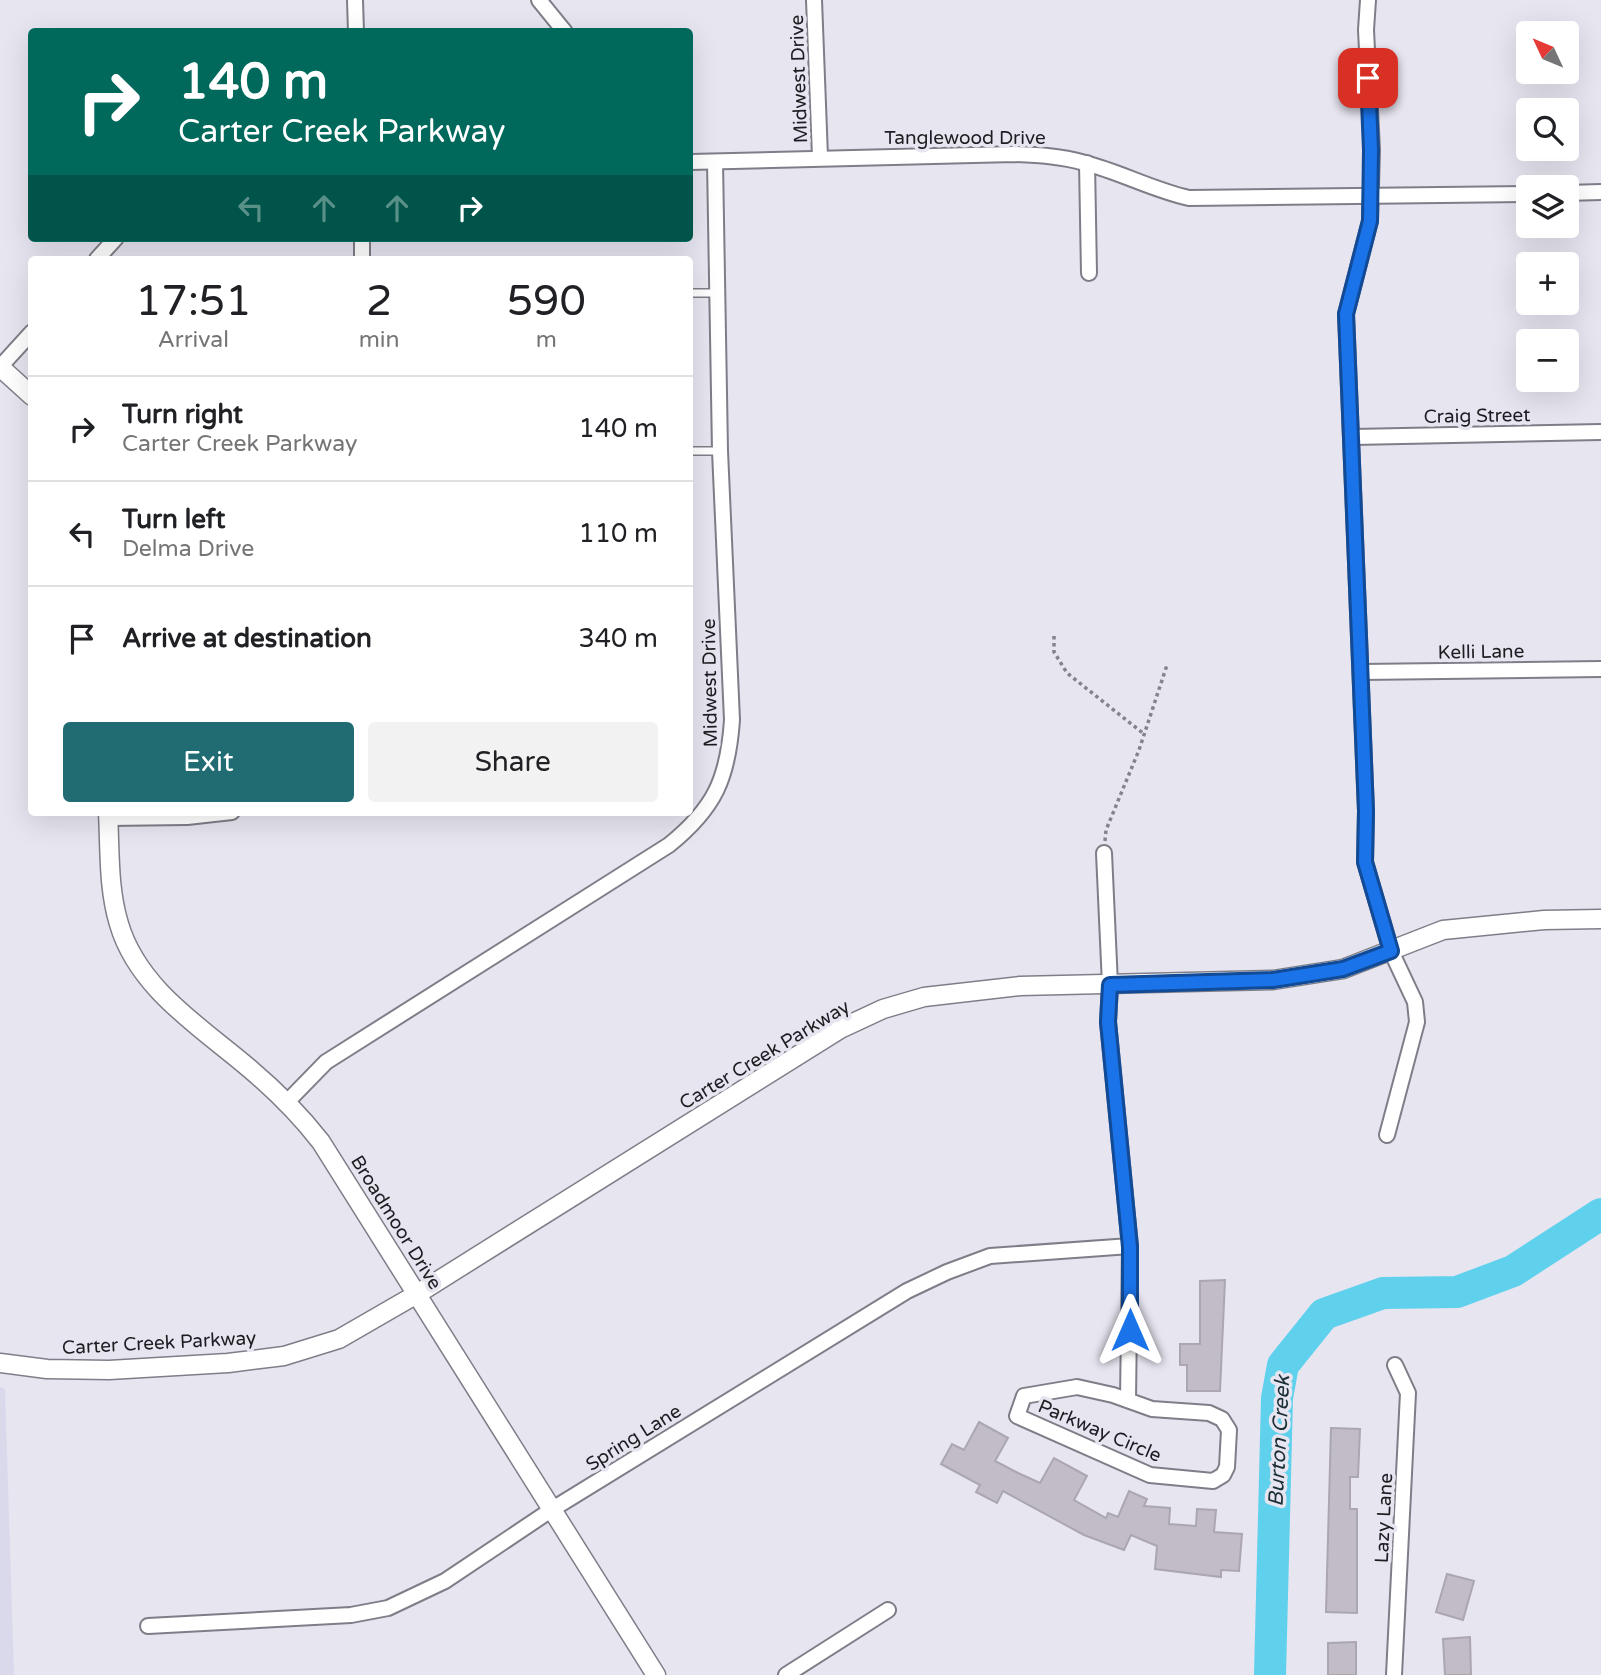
<!DOCTYPE html>
<meta charset="utf-8">
<style>
body{margin:0;font-family:"Varela Round",sans-serif;background:#f2f2f2;color:#202124;height:100vh;display:flex;flex-direction:column;font-size:26px;white-space:nowrap}
*{box-sizing:border-box;margin:0}
p{font-size:23px;color:#757577}
.icon{flex:none;width:38px;height:38px;fill:none;stroke:currentColor;stroke-width:2;stroke-linecap:round;stroke-linejoin:round}
.map{position:relative;flex:1;overflow:hidden}
.details{position:absolute;left:28px;top:256px;width:665px;height:560px;display:flex;flex-direction:column;background:#fff;border-radius:7px;box-shadow:0 7px 28px #0002}
.details>*{flex:none}
.top-card{position:absolute;left:28px;top:28px;width:665px;height:214px;border-radius:7px;box-shadow:0 7px 28px #0002;background:#00695c;color:#fff;overflow:hidden}
.needle{width:46px;rotate:314deg}
.tools{position:absolute;left:1516px;top:21px;display:grid;gap:14px}
.tools a{display:grid;place-items:center;width:63px;height:63px;border-radius:7px;background:#fff;box-shadow:0 7px 28px #0002;font-size:35px}
.pin{position:absolute;display:grid;place-items:center;width:60px;height:60px;color:#fff;margin:-30px;border-radius:14px;box-shadow:0 4px 10px #0006}
.me{position:absolute;width:77px;margin:-38px;rotate:0deg;stroke-linejoin:round;filter:drop-shadow(0 0 5px #0008)}
.turn{display:flex;align-items:center;gap:24px;height:147px;padding:0 35px;font-size:32px}
.turn .icon{width:91px;height:91px;stroke-width:2.5}
.turn b{display:block;font-size:49px;line-height:60px}
.lanes{display:flex;align-items:center;height:66px;padding:0 35px;background:#0003;justify-content:center;gap:35px;direction:ltr}
.lanes .off{opacity:.35}
.eta{display:flex;justify-content:space-evenly;align-items:center;height:119px;text-align:center}
.eta b{font-size:42px;font-weight:600;line-height:49px}
.button{display:flex;gap:14px;margin-top:auto;padding:14px 35px}
.button a{flex:1;height:80px;border-radius:7px;background:#206c72;color:#fff;font-size:28px;font-weight:600;line-height:80px;text-align:center}
.button a+a{background:#f2f2f2;color:#202124}
ul{padding:0;list-style:none}
li{display:flex;align-items:center;gap:21px;height:105px;padding:0 35px;border-top:2px solid #e0e0e0}
li div{flex:1}
li b{display:block;font-size:26px}
li em{font-style:normal}
.map>svg:first-child{display:block}
</style>
<div class="map">
<svg width="1601" height="1675" viewBox="0 0 1601 1675">
<rect width="100%" height="100%" fill="#e6e5f0"/>
<path fill="#dad9eb" d="M0,1387L5,1389L14,1675H0Z"/>
<g fill="none" stroke-linecap="round" stroke-linejoin="round">
<path stroke="#60d1ed" stroke-width="32" d="M1270,1675L1277,1398L1283,1365L1324,1314L1383,1293L1457,1292L1513,1271L1601,1214"/>
</g>
<g fill="#c2bcc6" stroke="#aba6af" stroke-width="2">
<path d="M1225,1280L1220,1391H1187V1365H1180V1344H1200V1281Z"/>
<path d="M979,1422L1008,1438L995,1461L1018,1473L1040,1483L1054,1458L1087,1476L1074,1500L1106,1518L1108,1513L1118,1517L1129,1491L1147,1499L1144,1506L1170,1508L1169,1524L1196,1526L1197,1509L1216,1510L1214,1532L1242,1534L1239,1571L1221,1570V1577L1155,1569L1157,1546L1131,1535L1124,1550L1084,1535L1003,1491L997,1503L976,1492L980,1485L941,1464L952,1444L964,1450Z"/>
<path d="M1331,1428L1360,1429L1358,1477H1350V1509H1357V1613L1326,1612Z"/>
<path d="M1447,1574L1474,1581L1463,1620L1436,1612Z"/>
<path d="M1470,1637L1471,1675H1445L1443,1639Z"/>
<path d="M1356,1642V1675H1328V1643Z"/>
</g>
<g fill="none" stroke-linecap="round" stroke-linejoin="round">
<defs>
<g id="service">
<path d="M690,293H716"/>
<path d="M690,451H720"/>
</g>
<g id="minor">
<path d="M355,0L356,32"/>
<path d="M539,0L565,32"/>
<path d="M814,0L820,157"/>
<path d="M1368,0L1366,30L1372,150L1370,221L1346,314L1366,811L1365,862L1391,951L1415,1002L1417,1022L1387,1135"/>
<path d="M690,162L1014,154C1038,155 1061,156 1085,163C1120,172 1153,190 1189,198L1528,194"/>
<path d="M1087,163L1089,273"/>
<path d="M1566,193L1601,192"/>
<path d="M362,238V259"/>
<path d="M97,259L116,238"/>
<path d="M0,367L32,332"/>
<path d="M1353,437L1601,432"/>
<path d="M1361,672L1601,669"/>
<path d="M108,818L187,817L232,812"/>
<path d="M1104,853L1110,985L1108,1022L1130,1246L1128,1400"/>
<path d="M287,1102L326,1062L669,845C715,808 728,778 732,720L720,451L715,162"/>
<path d="M1077,1387L1113,1395L1152,1409L1209,1413L1222,1419L1229,1430L1227,1467L1223,1475L1213,1481L1150,1475L1017,1416L1024,1396Z"/>
<path d="M148,1626L351,1615L388,1608L445,1581L551,1510L907,1291L947,1272L990,1256L1130,1246"/>
<path d="M786,1675L888,1610"/>
<path d="M1394,1675L1408,1393L1395,1365"/>
</g>
<g id="tertiary">
<path d="M0,367L32,396"/>
<path d="M108,812C110,850 108,888 119,924C138,989 201,1027 250,1069C276,1091 300,1115 321,1142L656,1675"/>
<path d="M0,1363L47,1369L109,1370L228,1363L284,1356L339,1339L417,1294L840,1029L883,1009L924,997L1020,986L1273,980L1343,969L1443,930L1544,920L1601,919"/>
</g>
</defs>
<use href="#service" stroke="#7e7e88" stroke-width="10"/>
<use href="#minor" stroke="#7e7e88" stroke-width="18"/>
<use href="#tertiary" stroke="#7e7e88" stroke-width="21"/>
<g stroke="#83838a" stroke-width="3.5" stroke-dasharray="3.5 3.5" stroke-linecap="butt">
<path d="M1054,636V652L1067,673L1144,734"/>
<path d="M1105,841L1106,830L1139,750L1167,665"/>
</g>
<use href="#service" stroke="#fff" stroke-width="7"/>
<use href="#minor" stroke="#fff" stroke-width="14"/>
<use href="#tertiary" stroke="#fff" stroke-width="18"/>
</g>
<g fill="none" stroke-linecap="round" stroke-linejoin="round">
<defs>
<path id="route" d="M1130,1330V1247L1108,1022L1110,985L1273,980L1343,969L1391,951L1365,862L1366,811L1346,314L1370,221L1371,150L1368,78"/>
</defs>
<use href="#route" stroke="#114b97" stroke-width="18"/>
<use href="#route" stroke="#1a73e8" stroke-width="12"/>
</g>
<g text-anchor="middle" stroke-width="7" stroke-linejoin="round" paint-order="stroke">
<g font-size="19" fill="#1d1d21" stroke="#e6e5f0">
<text transform="translate(798 79) rotate(-92)" y="7">Midwest Drive</text>
<text x="965" y="144">Tanglewood Drive</text>
<text transform="translate(1477 415) rotate(-1)" y="7">Craig Street</text>
<text transform="translate(1481 651) rotate(-1)" y="7">Kelli Lane</text>
<text transform="translate(709 683) rotate(-91)" y="7">Midwest Drive</text>
<text transform="translate(764 1054) rotate(-31)" y="7">Carter Creek Parkway</text>
<text transform="translate(397 1222) rotate(58)" y="7">Broadmoor Drive</text>
<text transform="translate(159 1342) rotate(-3)" y="7">Carter Creek Parkway</text>
<text transform="translate(1100 1430) rotate(23)" y="7">Parkway Circle</text>
<text transform="translate(633 1437) rotate(-32)" y="7">Spring Lane</text>
<text transform="translate(1383 1518) rotate(-87)" y="7">Lazy Lane</text>
</g>
<g font-size="21" font-style="italic" fill="#1b2f35" stroke="#e6e5f0">
<text transform="translate(1279 1441) rotate(-87)" y="7">Burton Creek</text>
</g>
</g>
</svg>
<div class="tools">
<a><svg class="needle" viewBox="-14 -14 28 28"><path d="M0-13l5 13h-10z" fill="#e53935"/><path d="M0 13l5-13h-10z" fill="#757577"/></svg></a>
<a><svg class="icon" aria-label="search" viewBox="0 0 24 24"><circle cx="10" cy="10" r="6"/><path d="M15 15l6 6"/></svg></a>
<a><svg class="icon" aria-label="layers" viewBox="0 0 24 24"><path d="M12 4l9 5-9 5-9-5zM3 14l9 5 9-5"/></svg></a>
<a>+</a>
<a>−</a>
</div>
<div class="pin" style="left:1368px;top:78px;background:#d93025"><svg class="icon" aria-label="arrive" viewBox="0 0 24 24"><path d="M6 21V4h12l-3 4 3 4H6"/></svg></div>
<svg class="me" style="left:1130px;top:1330px" viewBox="-20 -20 40 40"><path d="M0-17L14 15 0 8-14 15z" fill="#1a73e8" stroke="#fff" stroke-width="4"/></svg>
<div class="top-card">
<div class="turn"><svg class="icon" aria-label="right" viewBox="0 0 24 24"><path d="M7 20v-9h11M14 6l5 5-5 5"/></svg><div><b>140 m</b>Carter Creek Parkway</div></div>
<div class="lanes"><svg class="icon off" aria-label="left" viewBox="0 0 24 24"><path d="M17 20v-9H6M10 6l-5 5 5 5"/></svg><svg class="icon off" aria-label="ahead" viewBox="0 0 24 24"><path d="M12 20V5M6 11l6-6 6 6"/></svg><svg class="icon off" aria-label="ahead" viewBox="0 0 24 24"><path d="M12 20V5M6 11l6-6 6 6"/></svg><svg class="icon" aria-label="right" viewBox="0 0 24 24"><path d="M7 20v-9h11M14 6l5 5-5 5"/></svg></div>
</div>
<section class="details">
<div class="eta">
<div><b>17:51</b><p>Arrival</p></div>
<div><b>2</b><p>min</p></div>
<div><b>590</b><p>m</p></div>
</div>
<ul>
<li><svg class="icon" aria-label="right" viewBox="0 0 24 24"><path d="M7 20v-9h11M14 6l5 5-5 5"/></svg><div><b>Turn right</b><p>Carter Creek Parkway</p></div><em>140 m</em></li>
<li><svg class="icon" aria-label="left" viewBox="0 0 24 24"><path d="M17 20v-9H6M10 6l-5 5 5 5"/></svg><div><b>Turn left</b><p>Delma Drive</p></div><em>110 m</em></li>
<li><svg class="icon" aria-label="arrive" viewBox="0 0 24 24"><path d="M6 21V4h12l-3 4 3 4H6"/></svg><div><b>Arrive at destination</b></div><em>340 m</em></li>
</ul>
<div class="button"><a>Exit</a><a>Share</a></div>
</section>
</div>
